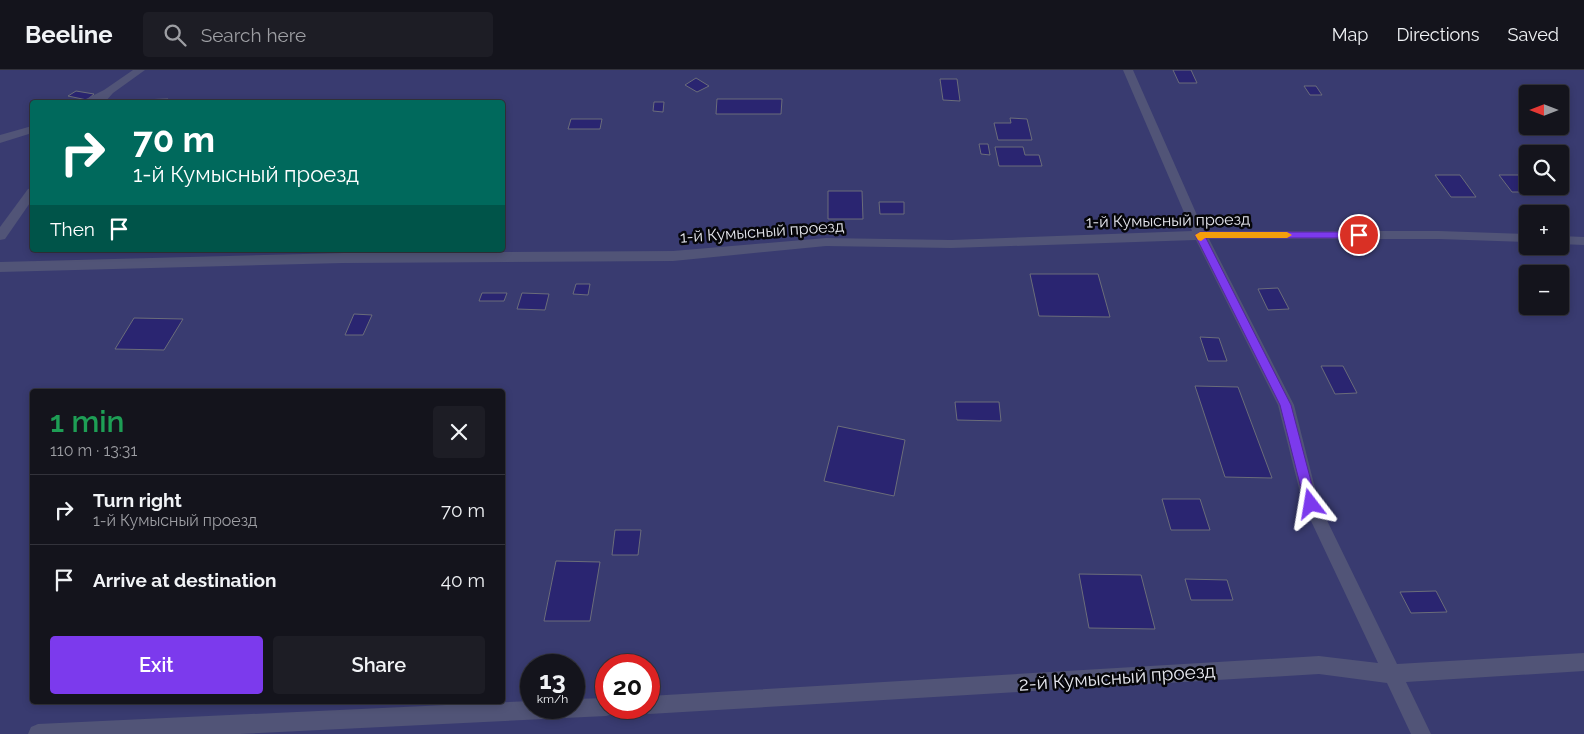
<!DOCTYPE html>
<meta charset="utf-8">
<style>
body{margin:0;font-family:Raleway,sans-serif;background:#1d1d25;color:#f1f3f6;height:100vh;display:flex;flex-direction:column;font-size:19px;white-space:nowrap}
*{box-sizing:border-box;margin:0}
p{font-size:16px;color:#9d9ea3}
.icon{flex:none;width:28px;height:28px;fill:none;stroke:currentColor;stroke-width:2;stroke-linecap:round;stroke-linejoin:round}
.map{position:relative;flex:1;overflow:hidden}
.sheet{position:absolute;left:30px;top:319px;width:475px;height:315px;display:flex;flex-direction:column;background:#14141c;border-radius:5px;box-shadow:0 2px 8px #0003,0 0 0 1px #33333b}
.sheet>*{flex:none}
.hud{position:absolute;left:30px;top:30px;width:475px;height:152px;border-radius:5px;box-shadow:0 2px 8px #0003,0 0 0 1px #33333b;background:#00695c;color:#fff;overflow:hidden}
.needle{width:32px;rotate:270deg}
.controls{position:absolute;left:1519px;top:15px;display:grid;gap:10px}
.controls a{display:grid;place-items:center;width:50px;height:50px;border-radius:5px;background:#14141c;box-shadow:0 2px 8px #0003,0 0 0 1px #33333b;font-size:25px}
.speed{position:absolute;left:520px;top:584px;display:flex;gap:10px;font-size:25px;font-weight:700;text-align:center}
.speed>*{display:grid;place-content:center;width:65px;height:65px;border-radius:50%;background:#14141c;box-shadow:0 2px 8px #0003,0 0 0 1px #33333b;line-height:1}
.speed small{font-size:12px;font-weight:400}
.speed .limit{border:8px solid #d22;background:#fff;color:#111}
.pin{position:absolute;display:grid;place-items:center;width:42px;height:42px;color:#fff;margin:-21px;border:2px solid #fff;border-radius:50%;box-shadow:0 1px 5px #0007}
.me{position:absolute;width:55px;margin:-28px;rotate:346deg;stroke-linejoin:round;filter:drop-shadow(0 0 4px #0008)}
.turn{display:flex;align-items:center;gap:18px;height:105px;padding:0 20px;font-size:22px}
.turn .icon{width:65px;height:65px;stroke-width:2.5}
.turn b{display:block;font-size:35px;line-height:42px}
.then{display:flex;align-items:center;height:48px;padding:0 20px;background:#0003;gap:10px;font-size:19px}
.round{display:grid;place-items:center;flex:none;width:52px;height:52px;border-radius:5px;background:#1d1d25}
.summary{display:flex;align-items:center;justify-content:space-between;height:85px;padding:0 20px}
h1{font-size:30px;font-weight:600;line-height:38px;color:#1e9e55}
.action{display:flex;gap:10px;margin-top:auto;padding:10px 20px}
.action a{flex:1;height:58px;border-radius:5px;background:#7c3aed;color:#fff;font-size:20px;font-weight:600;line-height:58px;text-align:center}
.action a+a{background:#1d1d25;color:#f1f3f6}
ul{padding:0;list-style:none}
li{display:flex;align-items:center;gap:15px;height:70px;padding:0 20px;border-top:1px solid #33333b}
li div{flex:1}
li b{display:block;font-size:19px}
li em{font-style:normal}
header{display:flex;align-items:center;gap:30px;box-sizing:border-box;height:70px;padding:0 25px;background:#14141c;border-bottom:1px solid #33333b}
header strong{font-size:24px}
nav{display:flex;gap:28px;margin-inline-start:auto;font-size:18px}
.search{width:350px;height:45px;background:#1d1d25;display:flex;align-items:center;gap:12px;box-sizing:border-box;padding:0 18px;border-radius:5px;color:#9d9ea3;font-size:19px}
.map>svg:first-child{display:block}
</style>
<header>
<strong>Beeline</strong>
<div class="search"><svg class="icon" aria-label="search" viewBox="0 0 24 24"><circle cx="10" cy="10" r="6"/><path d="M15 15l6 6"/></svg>Search here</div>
<nav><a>Map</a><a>Directions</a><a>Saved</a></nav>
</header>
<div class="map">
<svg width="1584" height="664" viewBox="0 0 1584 664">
<rect width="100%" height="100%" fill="#1a1b25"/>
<path fill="#393b70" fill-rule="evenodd" d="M0,0H1584V664H0ZM1528,24H1560V56H1528ZM32,32H502V180H32ZM1528,84H1560V116H1528ZM1528,144H1560V176H1528ZM1528,204H1560V236H1528ZM32,321H502V631H32ZM531,595H574V638H531ZM606,595H649V638H606Z"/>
<g fill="#2a2571" stroke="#6b6d7a">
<path d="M1173,0H1191L1197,13H1179Z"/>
<path d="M696,8L709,16L697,22L685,15Z"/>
<path d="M940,9H957L960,31L943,30Z"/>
<path d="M1304,16H1316L1322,25H1310Z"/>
<path d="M76,21L94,24L87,30L68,26Z"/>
<path d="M168,29L165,32H138L140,30Z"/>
<path d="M717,29H782L781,44H716Z"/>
<path d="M654,32H664L663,42L653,41Z"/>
<path d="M1010,48L1027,49L1032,70H998L994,53H1011Z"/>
<path d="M571,49H602L600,59H568Z"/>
<path d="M979,74H988L990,85L981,84Z"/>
<path d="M995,77H1023L1025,85H1039L1042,96H999Z"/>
<path d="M1435,105H1460L1476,127H1451Z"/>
<path d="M1499,105H1528V116H1545L1550,122H1512Z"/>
<path d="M828,121H862L863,149H828Z"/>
<path d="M879,132H904V144H880Z"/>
<path d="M1030,204H1098L1110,247L1039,246Z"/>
<path d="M576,214H590L588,225L573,224Z"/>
<path d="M1278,218L1289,239L1268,240L1258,219Z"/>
<path d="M482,223H507L504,231H479Z"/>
<path d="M522,223L549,224L545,240L517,239Z"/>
<path d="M354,244L372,245L363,265H345Z"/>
<path d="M134,248L183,249L164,280L115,279Z"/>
<path d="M1200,267L1219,268L1227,291H1208Z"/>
<path d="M1321,296H1343L1357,323L1335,324Z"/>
<path d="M1195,316L1238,317L1272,408L1225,407Z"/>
<path d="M955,332H999L1001,351L957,350Z"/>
<path d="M838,356L905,370L894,426L824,411Z"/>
<path d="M1162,429H1200L1210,460H1171Z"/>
<path d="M615,460H641L638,485H612Z"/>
<path d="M556,491L600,492L590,551H544Z"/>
<path d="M1079,504L1141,505L1155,559L1089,558Z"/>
<path d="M1185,509L1227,510L1233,530H1191Z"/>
<path d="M1436,521L1447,542L1411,543L1400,522Z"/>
</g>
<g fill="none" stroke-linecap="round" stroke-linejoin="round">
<g fill="#515477" fill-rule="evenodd">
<path d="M133,0H145L113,23L105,32H80L104,20Z"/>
<path d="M1123,0H1133L1204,161H1439L1528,164V172L1439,169H1209L1294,335L1319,434L1397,594L1584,583V601L1406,612L1431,664H1411L1387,613L1319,604L649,644L642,642L641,638H649V626L1319,586L1378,593L1303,434L1278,335L1196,170L951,178L826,176L673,191L343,193L0,202V192L343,183L673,181L826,168L951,170L1192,161Z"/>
<path d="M32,56V63L0,73V65Z"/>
<path d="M32,118V130L5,169L0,170V157L28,119Z"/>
<path d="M1560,166L1584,167V175L1560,174Z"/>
<path d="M606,628V638H615L613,644L606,646L240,664H28L31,657L38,654L531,631V638H574V629Z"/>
</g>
</g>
<path fill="#7c3aed" stroke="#51269a" d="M1200,162H1359L1364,165L1359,168H1206L1291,335L1317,434L1315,437L1311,439L1306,437L1305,434L1280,335L1195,165Z"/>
<path fill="#f59e0b" d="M1200,162H1287L1292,165L1287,168H1205L1201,171L1198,170L1195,165Z"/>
<g text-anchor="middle" stroke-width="5" stroke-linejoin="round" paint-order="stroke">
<g font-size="16" fill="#e6e7ee" stroke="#06060a">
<text transform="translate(1168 150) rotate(-1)" y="6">1-й Кумысный проезд</text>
<text transform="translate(762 161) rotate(-4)" y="6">1-й Кумысный проезд</text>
</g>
<g font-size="19" fill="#e6e7ee" stroke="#06060a">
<text transform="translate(1117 607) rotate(-4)" y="7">2-й Кумысный проезд</text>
</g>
</g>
</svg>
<div class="controls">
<a><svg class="needle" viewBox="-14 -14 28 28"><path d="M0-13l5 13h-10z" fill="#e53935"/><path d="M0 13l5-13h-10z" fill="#9d9ea3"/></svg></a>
<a><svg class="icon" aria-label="search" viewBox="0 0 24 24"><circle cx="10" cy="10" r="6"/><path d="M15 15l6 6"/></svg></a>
<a>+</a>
<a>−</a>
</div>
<div class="speed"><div>13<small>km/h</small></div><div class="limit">20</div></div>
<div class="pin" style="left:1359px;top:165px;background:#d93025"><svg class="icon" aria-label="arrive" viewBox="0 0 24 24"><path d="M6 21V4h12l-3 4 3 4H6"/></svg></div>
<svg class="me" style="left:1311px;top:434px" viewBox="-20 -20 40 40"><path d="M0-17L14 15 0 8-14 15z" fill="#7c3aed" stroke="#fff" stroke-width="4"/></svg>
<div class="hud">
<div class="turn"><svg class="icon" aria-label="right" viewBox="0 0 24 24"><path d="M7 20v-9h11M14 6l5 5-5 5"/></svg><div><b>70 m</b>1-й Кумысный проезд</div></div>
<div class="then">Then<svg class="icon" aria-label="arrive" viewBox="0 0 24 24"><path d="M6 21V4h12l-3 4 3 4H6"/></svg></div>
</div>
<section class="sheet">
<div class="summary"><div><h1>1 min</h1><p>110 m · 13:31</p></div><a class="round"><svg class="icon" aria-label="close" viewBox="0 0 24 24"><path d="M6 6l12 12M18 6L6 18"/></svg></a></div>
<ul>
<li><svg class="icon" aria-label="right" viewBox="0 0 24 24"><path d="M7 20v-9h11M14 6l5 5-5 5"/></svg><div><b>Turn right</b><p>1-й Кумысный проезд</p></div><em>70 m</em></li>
<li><svg class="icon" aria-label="arrive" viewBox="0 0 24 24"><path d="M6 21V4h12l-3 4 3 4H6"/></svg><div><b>Arrive at destination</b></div><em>40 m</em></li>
</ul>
<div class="action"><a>Exit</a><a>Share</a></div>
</section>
</div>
